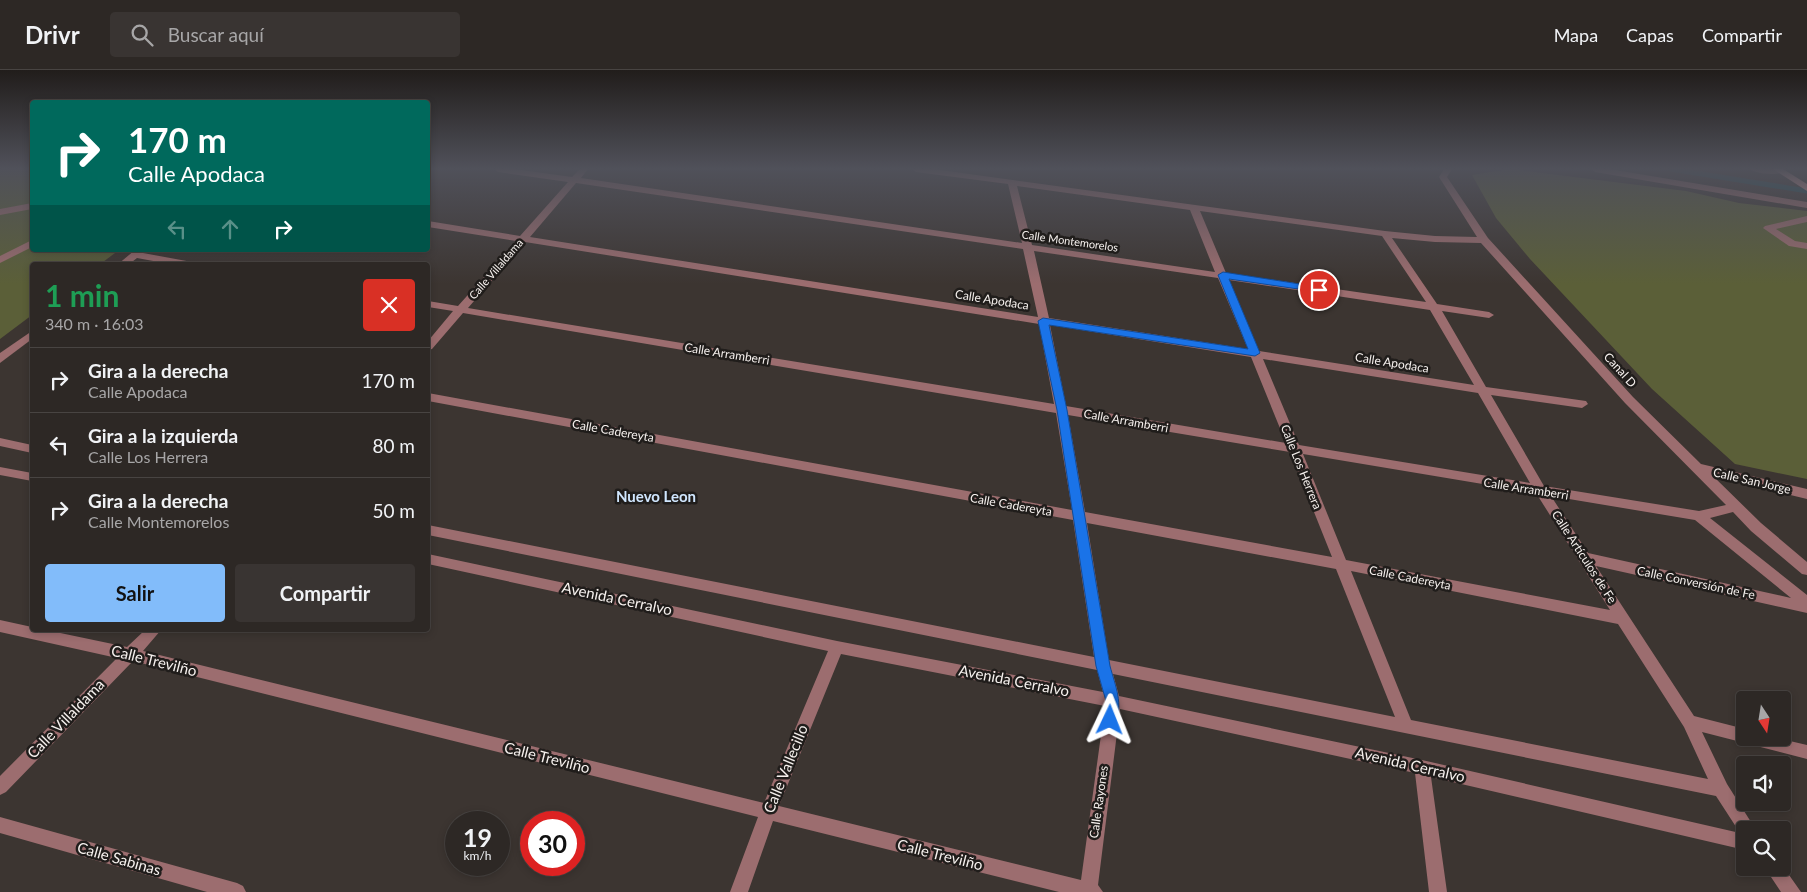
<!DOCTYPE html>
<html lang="es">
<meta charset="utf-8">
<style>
body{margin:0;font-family:Lato,sans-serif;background:#393432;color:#f1f3f6;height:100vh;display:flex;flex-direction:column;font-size:19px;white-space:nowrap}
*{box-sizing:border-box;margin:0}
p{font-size:16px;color:#a7a6a7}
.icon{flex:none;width:28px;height:28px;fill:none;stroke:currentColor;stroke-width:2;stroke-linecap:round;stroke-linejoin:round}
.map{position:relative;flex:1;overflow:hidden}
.drawer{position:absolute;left:30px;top:192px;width:400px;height:370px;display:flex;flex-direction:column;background:#2d2825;border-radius:5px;box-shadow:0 2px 8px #0003,0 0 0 1px #484442}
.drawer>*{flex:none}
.hud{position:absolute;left:30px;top:30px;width:400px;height:152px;border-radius:5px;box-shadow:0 2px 8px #0003,0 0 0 1px #484442;background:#00695c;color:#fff;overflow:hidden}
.needle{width:32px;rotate:168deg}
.buttons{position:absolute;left:1736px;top:621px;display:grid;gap:10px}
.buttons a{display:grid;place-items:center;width:55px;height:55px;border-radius:5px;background:#2d2825;box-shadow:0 2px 8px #0003,0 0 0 1px #484442;font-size:25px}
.speed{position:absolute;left:445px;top:741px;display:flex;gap:10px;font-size:25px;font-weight:700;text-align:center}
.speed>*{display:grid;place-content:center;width:65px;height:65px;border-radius:50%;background:#2d2825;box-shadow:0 2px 8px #0003,0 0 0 1px #484442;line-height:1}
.speed small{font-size:12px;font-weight:400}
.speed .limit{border:8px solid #d22;background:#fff;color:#111}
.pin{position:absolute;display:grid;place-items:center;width:42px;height:42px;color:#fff;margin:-21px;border:2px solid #fff;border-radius:50%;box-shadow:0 1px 5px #0007}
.me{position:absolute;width:55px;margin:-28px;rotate:2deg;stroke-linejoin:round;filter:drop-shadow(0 0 4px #0008)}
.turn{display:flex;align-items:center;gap:18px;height:105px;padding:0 15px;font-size:22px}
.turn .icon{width:65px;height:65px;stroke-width:2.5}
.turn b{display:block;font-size:35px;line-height:42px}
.lanes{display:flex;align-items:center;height:48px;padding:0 15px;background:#0003;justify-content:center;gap:25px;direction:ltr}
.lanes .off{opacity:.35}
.round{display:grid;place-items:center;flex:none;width:52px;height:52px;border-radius:5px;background:#393432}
.overview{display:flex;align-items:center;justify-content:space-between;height:85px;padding:0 15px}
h1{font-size:30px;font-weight:700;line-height:38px;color:#1e9e55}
.cta{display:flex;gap:10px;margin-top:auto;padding:10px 15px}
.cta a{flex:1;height:58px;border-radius:5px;background:#82bcfa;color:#111;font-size:20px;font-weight:700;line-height:58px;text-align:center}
.cta a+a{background:#393432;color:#f1f3f6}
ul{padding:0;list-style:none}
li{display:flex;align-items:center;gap:15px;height:65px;padding:0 15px;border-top:1px solid #484442}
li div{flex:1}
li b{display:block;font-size:19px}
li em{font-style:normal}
header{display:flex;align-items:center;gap:30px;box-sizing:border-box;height:70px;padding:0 25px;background:#2d2825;border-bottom:1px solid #484442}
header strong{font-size:24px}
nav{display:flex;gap:28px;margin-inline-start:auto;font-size:18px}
.search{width:350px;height:45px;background:#393432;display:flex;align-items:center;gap:12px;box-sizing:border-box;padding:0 18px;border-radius:5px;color:#a7a6a7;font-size:19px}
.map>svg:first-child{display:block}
</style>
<header>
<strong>Drivr</strong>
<div class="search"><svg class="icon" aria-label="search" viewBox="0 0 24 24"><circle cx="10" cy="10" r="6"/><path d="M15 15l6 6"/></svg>Buscar aquí</div>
<nav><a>Mapa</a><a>Capas</a><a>Compartir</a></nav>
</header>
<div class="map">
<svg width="1807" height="822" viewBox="0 0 1807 822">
<rect width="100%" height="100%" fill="#3c3531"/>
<g fill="#5b5f38">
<path d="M0,99H32V180H119L99,195H32V245L0,269Z"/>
<path d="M1511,99L1686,121L1739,133L1807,141V409L1735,394L1652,319L1530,189L1496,148L1472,105Z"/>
</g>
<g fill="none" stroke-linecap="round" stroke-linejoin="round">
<path stroke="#1b515b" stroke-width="5" d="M1671,99L1807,121"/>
<g fill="#9c6d6f" fill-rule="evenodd">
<path d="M494,99H514L572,107L580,99H588L581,108L1022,173L1008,114L916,102L912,99H933L1385,161L1435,166L1477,167L1439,107L1444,99H1452L1447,107L1488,168L1633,327L1701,394L1807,419V429L1713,406L1761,453L1807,492V505L1802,504L1751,461L1733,442L1710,448L1807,525V543L1596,496L1694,646L1745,659V668H1777L1807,675V689L1702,662L1727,714L1756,760H1745V780L1431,707L1447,822H1429L1415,703L1120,639L1098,815L1103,822H1059L773,751L748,822H730L758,747L133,591L6,722L0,725V706L117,588L0,562V550L32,557V560H46L127,577L145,560H161L143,581L764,733L828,581L428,494V484L837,571L1103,622L1097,600L428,465V455L1094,587L1073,450L428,331V323L1072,440L1056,343L463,243L432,279L428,280V271L453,241L428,237V231L458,236L516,171L428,157V151L520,166L568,112L498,102ZM576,113L1023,179L1038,247L530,167ZM1017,116L1190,140L1215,202L1032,175ZM1200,141L1382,166L1426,232L1226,203ZM1392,168L1435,172L1481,173L1625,333L1726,435L1699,441L1544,416L1491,325L1582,338L1588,334L1586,331L1486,317L1442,241L1489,248L1494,245L1489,242L1437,234ZM525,172L1039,254L1054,334L468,238ZM1034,181L1218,208L1248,279L1049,248ZM1229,210L1430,240L1474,315L1259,281ZM1050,255L1251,287L1286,373L1066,336ZM1263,289L1478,323L1530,413L1299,375ZM1068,345L1290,382L1332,487L1085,442ZM1303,384L1536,423L1610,540L1346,490ZM1551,426L1695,450L1791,528L1588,483ZM1087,453L1336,499L1395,647L1109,590ZM1351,501L1618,554L1684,657L1708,709L1411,650ZM841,584L1105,636L1081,810L779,736ZM1113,604L1716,726L1740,763L1422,690L1119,626Z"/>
<path d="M1591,99H1609L1807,132V138L1595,102Z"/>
<path d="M1750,99H1783L1786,101C1780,106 1755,104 1750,99Z"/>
<path d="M32,133V139L0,145V139Z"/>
<path d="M1807,146V152L1776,159L1795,171L1807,173V179L1789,176L1763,158L1765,156Z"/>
<path d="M32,170V177L0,193V186Z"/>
<path d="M135,180H144L143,183L192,192L197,195H175L137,188L128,195H117Z"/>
<path d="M32,261V269L0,293V283Z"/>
<path d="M0,368L32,375V383L0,376Z"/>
<path d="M0,397L32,403V411L0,405Z"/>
<path d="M0,747L237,813L243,816L246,822H207L0,763Z"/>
<path d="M1782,795L1801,822H1781L1765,798H1782Z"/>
</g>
<path fill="#f4a8ab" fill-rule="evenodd" d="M1773,99H1783L1807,114V121Z"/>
</g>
<linearGradient id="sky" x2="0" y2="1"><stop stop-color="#211d1b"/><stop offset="0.46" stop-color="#50515a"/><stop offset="1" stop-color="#50515a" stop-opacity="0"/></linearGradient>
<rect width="1807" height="214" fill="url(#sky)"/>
<path fill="#1a73e8" stroke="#114b97" d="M1223,202L1319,217L1323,220L1319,222L1229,209L1260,283L1255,286L1049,255L1067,340L1110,596C1115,615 1124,635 1115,654L1110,656L1105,654L1103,650L1106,631L1096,596L1057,340L1038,251L1043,248L1248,279L1218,205Z"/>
<g text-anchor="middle" stroke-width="5" stroke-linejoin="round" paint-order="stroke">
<g font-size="11" fill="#f6f1ee" stroke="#201d1b">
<text transform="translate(1070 171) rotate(8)" y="4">Calle Montemorelos</text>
<text transform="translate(496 199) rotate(-49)" y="4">Calle Villaldama</text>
</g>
<g font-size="12" fill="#f6f1ee" stroke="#201d1b">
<text transform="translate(992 230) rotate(9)" y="4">Calle Apodaca</text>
<text transform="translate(727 284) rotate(9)" y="4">Calle Arramberri</text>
<text transform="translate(1392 293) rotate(9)" y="4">Calle Apodaca</text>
<text transform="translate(1620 300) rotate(48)" y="4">Canal D</text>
<text transform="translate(1126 351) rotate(10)" y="4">Calle Arramberri</text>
<text transform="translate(613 361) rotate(10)" y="4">Calle Cadereyta</text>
<text transform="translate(1301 397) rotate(68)" y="4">Calle Los Herrera</text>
<text transform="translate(1752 411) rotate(13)" y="4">Calle San Jorge</text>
<text transform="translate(1526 419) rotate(9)" y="4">Calle Arramberri</text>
<text transform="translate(1011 435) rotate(10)" y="4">Calle Cadereyta</text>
<text transform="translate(1584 487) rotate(57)" y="4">Calle Artículos de Fe</text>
<text transform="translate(1410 508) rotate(11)" y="4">Calle Cadereyta</text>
<text transform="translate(1696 513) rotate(12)" y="4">Calle Conversión de Fe</text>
<text transform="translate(1099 732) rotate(-82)" y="4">Calle Rayones</text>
</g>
<g font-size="15" font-weight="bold" fill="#d0e6fe" stroke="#201d1b">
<text x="656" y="432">Nuevo Leon</text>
</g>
<g font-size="15" fill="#f6f1ee" stroke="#201d1b">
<text transform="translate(617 529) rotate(12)" y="5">Avenida Cerralvo</text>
<text transform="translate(154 591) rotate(14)" y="5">Calle Trevilño</text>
<text transform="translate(1014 611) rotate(11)" y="5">Avenida Cerralvo</text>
<text transform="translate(66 649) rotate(-46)" y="5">Calle Villaldama</text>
<text transform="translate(547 688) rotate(14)" y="5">Calle Trevilño</text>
<text transform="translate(1410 695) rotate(13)" y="5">Avenida Cerralvo</text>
<text transform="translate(786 699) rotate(-68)" y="5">Calle Vallecillo</text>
<text transform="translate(940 785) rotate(14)" y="5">Calle Trevilño</text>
<text transform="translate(119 789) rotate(16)" y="5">Calle Sabinas</text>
</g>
</g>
</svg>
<div class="buttons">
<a><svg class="needle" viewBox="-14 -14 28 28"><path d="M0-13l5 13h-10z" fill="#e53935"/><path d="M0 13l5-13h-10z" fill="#a7a6a7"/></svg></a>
<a><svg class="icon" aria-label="sound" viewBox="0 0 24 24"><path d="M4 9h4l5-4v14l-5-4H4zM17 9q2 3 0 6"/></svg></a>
<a><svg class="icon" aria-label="search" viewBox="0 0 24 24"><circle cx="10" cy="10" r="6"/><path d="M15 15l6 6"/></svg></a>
</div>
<div class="speed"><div>19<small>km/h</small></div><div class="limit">30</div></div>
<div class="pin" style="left:1319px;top:220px;background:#d93025"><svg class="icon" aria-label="arrive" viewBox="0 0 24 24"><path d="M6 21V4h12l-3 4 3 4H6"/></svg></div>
<svg class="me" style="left:1110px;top:650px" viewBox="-20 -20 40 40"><path d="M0-17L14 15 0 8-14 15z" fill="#1a73e8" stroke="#fff" stroke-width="4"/></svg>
<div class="hud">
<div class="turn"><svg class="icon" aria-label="right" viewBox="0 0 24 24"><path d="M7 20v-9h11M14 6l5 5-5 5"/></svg><div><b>170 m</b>Calle Apodaca</div></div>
<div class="lanes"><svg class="icon off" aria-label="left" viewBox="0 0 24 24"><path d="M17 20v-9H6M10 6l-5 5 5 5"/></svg><svg class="icon off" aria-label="ahead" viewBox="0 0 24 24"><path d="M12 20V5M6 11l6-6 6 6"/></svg><svg class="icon" aria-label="right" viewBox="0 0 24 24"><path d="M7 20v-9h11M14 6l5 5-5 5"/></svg></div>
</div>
<section class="drawer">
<div class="overview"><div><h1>1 min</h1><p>340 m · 16:03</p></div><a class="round" style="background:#d93025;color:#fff"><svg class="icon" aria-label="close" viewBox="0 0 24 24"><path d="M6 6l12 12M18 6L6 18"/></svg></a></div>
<ul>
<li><svg class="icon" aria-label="right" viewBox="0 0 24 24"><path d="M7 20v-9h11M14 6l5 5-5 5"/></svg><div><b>Gira a la derecha</b><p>Calle Apodaca</p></div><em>170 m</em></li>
<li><svg class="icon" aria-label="left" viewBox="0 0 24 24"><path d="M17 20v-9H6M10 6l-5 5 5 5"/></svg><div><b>Gira a la izquierda</b><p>Calle Los Herrera</p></div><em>80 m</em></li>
<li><svg class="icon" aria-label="right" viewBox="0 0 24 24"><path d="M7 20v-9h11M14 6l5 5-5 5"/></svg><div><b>Gira a la derecha</b><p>Calle Montemorelos</p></div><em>50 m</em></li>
</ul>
<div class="cta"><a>Salir</a><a>Compartir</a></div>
</section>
</div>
